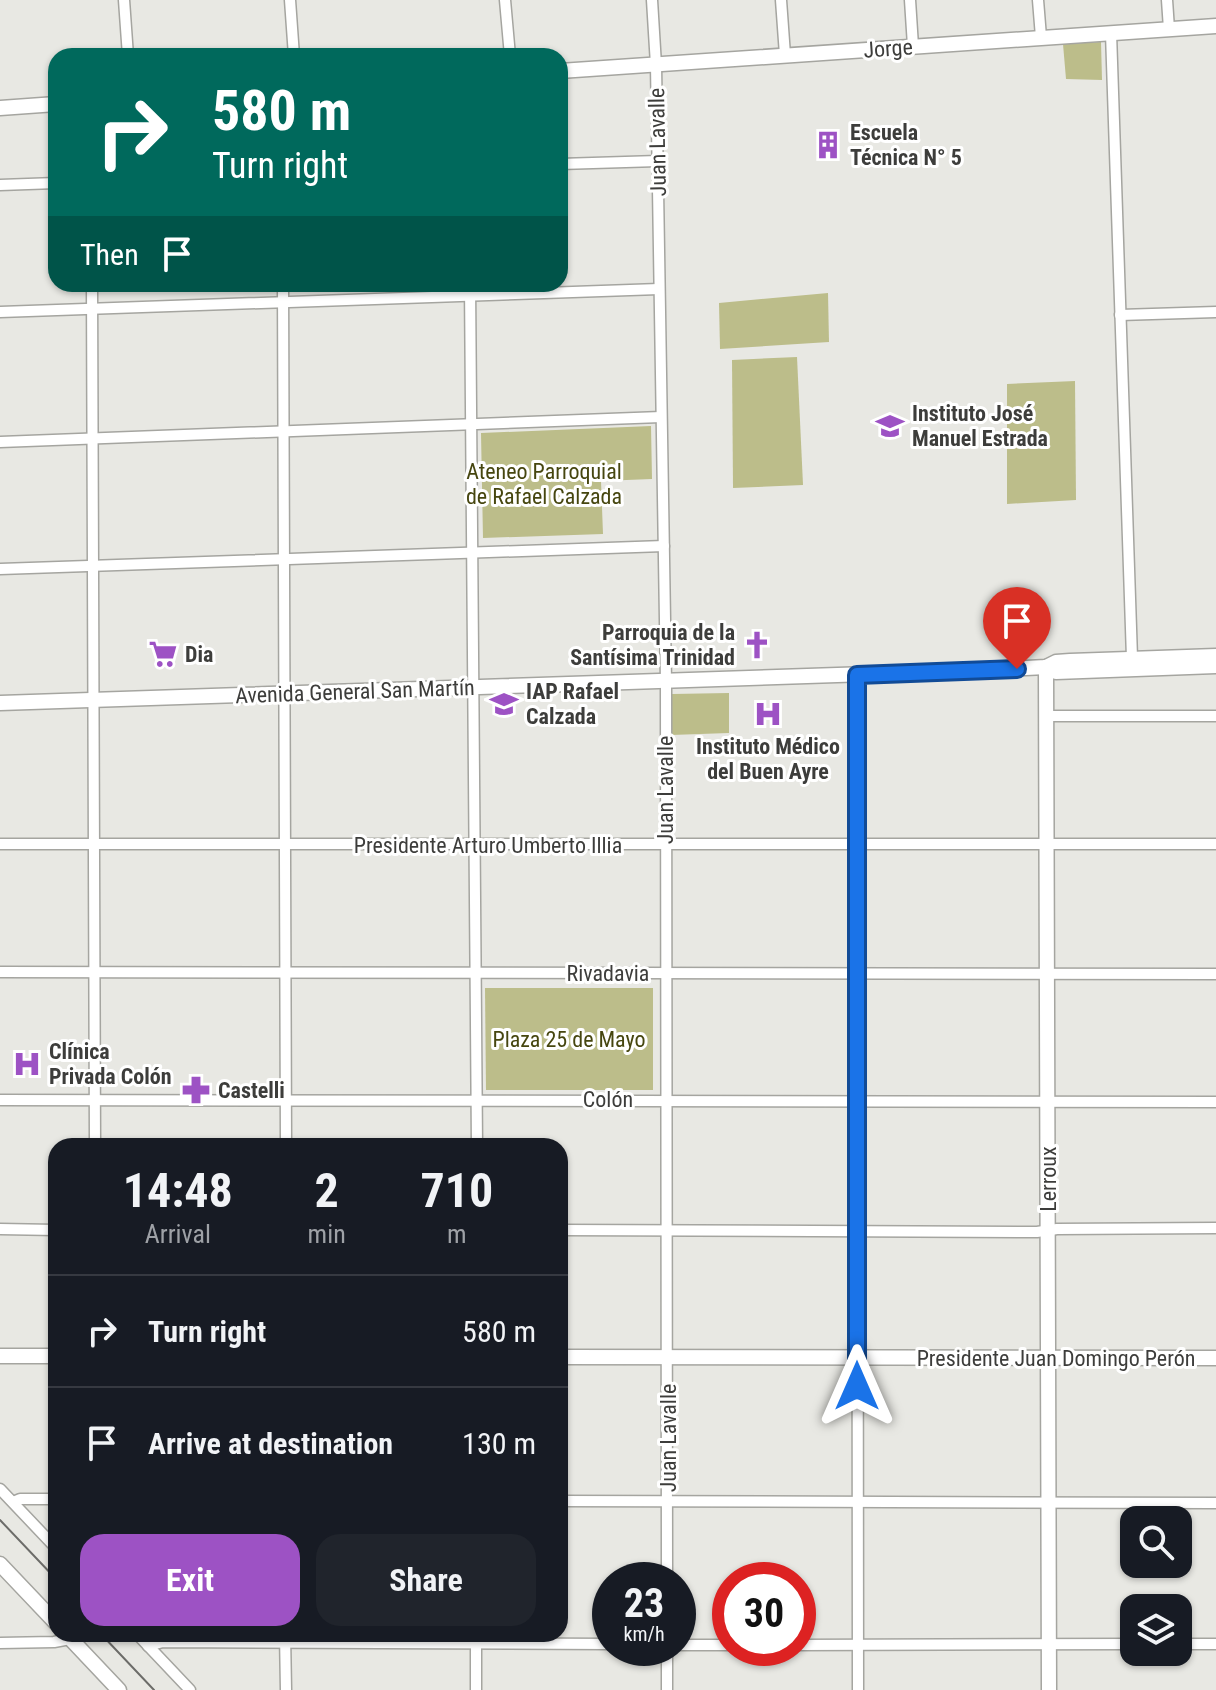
<!DOCTYPE html>
<meta charset="utf-8">
<style>
body{margin:0;font-family:"Roboto Condensed",sans-serif;background:#20242c;color:#f1f3f6;height:100vh;display:flex;flex-direction:column;font-size:30px;white-space:nowrap}
*{box-sizing:border-box;margin:0}
p{font-size:26px;color:#9ea1a6}
.icon{flex:none;width:44px;height:44px;fill:none;stroke:currentColor;stroke-width:2;stroke-linecap:round;stroke-linejoin:round}
.map{position:relative;flex:1;overflow:hidden}
.details{position:absolute;left:48px;top:1138px;width:520px;height:504px;display:flex;flex-direction:column;background:#171b24;border-radius:24px;box-shadow:0 2px 6px #0004}
.details>*{flex:none}
.guide{position:absolute;left:48px;top:48px;width:520px;height:244px;border-radius:24px;box-shadow:0 2px 6px #0004;background:#00695c;color:#fff;overflow:hidden}
.tools{position:absolute;left:1120px;top:1506px;display:grid;gap:16px}
.tools a{display:grid;place-items:center;width:72px;height:72px;border-radius:16px;background:#171b24;box-shadow:0 2px 6px #0004;font-size:40px}
.speed{position:absolute;left:592px;top:1562px;display:flex;gap:16px;font-size:40px;font-weight:700;text-align:center}
.speed>*{display:grid;place-content:center;width:104px;height:104px;border-radius:50%;background:#171b24;box-shadow:0 2px 6px #0004;line-height:1}
.speed small{font-size:20px;font-weight:400}
.speed .limit{border:12px solid #d22;background:#fff;color:#111}
.pin{position:absolute;display:grid;place-items:center;width:68px;height:68px;color:#fff;margin:-82px -34px;border-radius:50% 50% 50% 0;rotate:-45deg;box-shadow:0 0 8px #0007}
.pin .icon{rotate:45deg}
.me{position:absolute;width:88px;margin:-44px;rotate:0deg;stroke-linejoin:round;filter:drop-shadow(0 0 6px #0008)}
.turn{display:flex;align-items:center;gap:28px;height:168px;padding:0 32px;font-size:36px}
.turn .icon{width:104px;height:104px;stroke-width:2.5}
.turn b{display:block;font-size:56px;line-height:68px}
.then{display:flex;align-items:center;height:76px;padding:0 32px;background:#0003;gap:16px;font-size:30px}
.eta{display:flex;justify-content:space-evenly;align-items:center;height:136px;text-align:center}
.eta b{font-size:48px;font-weight:700;line-height:56px}
.cta{display:flex;gap:16px;margin-top:auto;padding:16px 32px}
.cta a{flex:1;height:92px;border-radius:24px;background:#9d52c4;color:#fff;font-size:32px;font-weight:700;line-height:92px;text-align:center}
.cta a+a{background:#20242c;color:#f1f3f6}
ul{padding:0;list-style:none}
li{display:flex;align-items:center;gap:24px;height:112px;padding:0 32px;border-top:2px solid #363941}
li div{flex:1}
li b{display:block;font-size:30px}
li em{font-style:normal}
.map>svg:first-child{display:block}
</style>
<div class="map">
<svg width="1216" height="1690" viewBox="0 0 1216 1690">
<rect width="100%" height="100%" fill="#e8e8e3"/>
<g fill="#bcbd8a">
<path d="M1101,42L1102,80L1066,79L1063,44Z"/>
<path d="M828,293L829,342L720,349L719,303Z"/>
<path d="M797,357L803,485L733,488L732,360Z"/>
<path d="M1075,381L1076,500L1007,504V384Z"/>
<path d="M651,426L652,479L601,481L603,534L483,538L481,433Z"/>
<path d="M729,693V733L671,735L672,694Z"/>
<path d="M485,988H653V1090H486Z"/>
</g>
<g fill="none" stroke-linecap="round" stroke-linejoin="round">
<defs>
<g id="street">
<path d="M124,0L128,56"/>
<path d="M290,0L294,56"/>
<path d="M505,0L510,56"/>
<path d="M652,0L656,65L666,682L667,1580"/>
<path d="M781,0L785,55"/>
<path d="M910,0L913,46"/>
<path d="M1038,0L1041,37"/>
<path d="M1167,0L1169,29"/>
<path d="M1111,33L1132,658"/>
<path d="M560,164L658,161"/>
<path d="M0,185L56,183"/>
<path d="M92,284L95,1146"/>
<path d="M283,284L286,1146"/>
<path d="M470,284L477,1146"/>
<path d="M0,312L659,289"/>
<path d="M1120,315L1216,312"/>
<path d="M0,442L661,417"/>
<path d="M0,569L664,546"/>
<path d="M857,675L858,1690"/>
<path d="M1045,716H1216"/>
<path d="M0,844H1216"/>
<path d="M0,972L1216,974"/>
<path d="M0,1100L1216,1102"/>
<path d="M0,1229L56,1230"/>
<path d="M560,1230L1037,1232L1057,1229L1216,1228"/>
<path d="M0,1489L56,1548"/>
<path d="M560,1501L1216,1503"/>
<path d="M13,1502L20,1499H56"/>
<path d="M137,1634L190,1690"/>
<path d="M285,1634L286,1690"/>
<path d="M0,1643L54,1642L70,1639"/>
<path d="M1178,1644H1216"/>
<path d="M678,1645H730"/>
<path d="M798,1645L1134,1644"/>
<path d="M148,1646L163,1642L610,1644"/>
<path d="M667,1648V1690"/>
<path d="M476,1690V1634"/>
</g>
<g id="secondary">
<path d="M560,71L1216,26"/>
<path d="M0,108L56,104"/>
<path d="M1046,667L1049,1690"/>
<path d="M1046,667L1056,672L1216,666"/>
<path d="M0,703L988,670L1046,667L1056,662L1070,661L1216,656"/>
<path d="M0,1356H56"/>
<path d="M560,1357L1216,1358"/>
<path d="M0,1564L56,1623"/>
<path d="M66,1634L119,1690"/>
</g>
</defs>
<use href="#street" stroke="#a5a5a0" stroke-width="13"/>
<use href="#secondary" stroke="#a5a5a0" stroke-width="17"/>
<use href="#street" stroke="#fff" stroke-width="10"/>
<use href="#secondary" stroke="#fff" stroke-width="14"/>
<g stroke="#6c6c69" stroke-width="2">
<path d="M0,1520L56,1579"/>
<path d="M101,1634L154,1690"/>
</g>
</g>
<g fill="none" stroke-linecap="round" stroke-linejoin="round">
<defs>
<path id="route" d="M857,1386V675L1017,669"/>
</defs>
<use href="#route" stroke="#114b97" stroke-width="20"/>
<use href="#route" stroke="#1a73e8" stroke-width="14"/>
</g>
<defs>
<symbol id="building-bare" viewBox="-9 -9 18 18"><path d="M-4-6H4V6H1V3H-1V6H-4ZM-2.5-4.3h1.7v1.8h-1.7ZM.8-4.3h1.7v1.8H.8ZM-2.5-1h1.7V.8h-1.7ZM.8-1h1.7V.8H.8Z" fill="#9d52c4" stroke="#fff" stroke-width="2.5" paint-order="stroke"/></symbol>
<symbol id="school-bare" viewBox="-9 -9 18 18"><path d="M0-5L7-2L0 1L-7-2ZM-4 1L0 2.5L4 1V4Q0 6-4 4Z" fill="#9d52c4" stroke="#fff" stroke-width="2.5" paint-order="stroke"/></symbol>
<symbol id="church-bare" viewBox="-9 -9 18 18"><path d="M-1.2-6h2.4v3.5h3.3v2.4h-3.3V6h-2.4V-.1h-3.3v-2.4h3.3Z" fill="#9d52c4" stroke="#fff" stroke-width="2.5" paint-order="stroke"/></symbol>
<symbol id="supermarket-bare" viewBox="-9 -9 18 18"><path d="M-6-5.5h2.5l.6 2H6L4.5 2H-2.5L-4.4-4H-6ZM-1.5 3.2a1.3 1.3 0 1 0 .1 0ZM3 3.2a1.3 1.3 0 1 0 .1 0Z" fill="#9d52c4" stroke="#fff" stroke-width="2.5" paint-order="stroke"/></symbol>
<symbol id="university-bare" viewBox="-9 -9 18 18"><path d="M0-5L7-2L0 1L-7-2ZM-4 1L0 2.5L4 1V4Q0 6-4 4Z" fill="#9d52c4" stroke="#fff" stroke-width="2.5" paint-order="stroke"/></symbol>
<symbol id="hospital-bare" viewBox="-9 -9 18 18"><path d="M-5-5h3v3.5h4V-5h3V5h-3V1.5h-4V5h-3Z" fill="#9d52c4" stroke="#fff" stroke-width="2.5" paint-order="stroke"/></symbol>
<symbol id="pharmacy-bare" viewBox="-9 -9 18 18"><path d="M-2-6h4v4h4v4h-4v4h-4v-4h-4v-4h4Z" fill="#9d52c4" stroke="#fff" stroke-width="2.5" paint-order="stroke"/></symbol>
</defs>
<g fill-rule="evenodd">
<use href="#building-bare" x="808" y="125" width="40" height="40"/>
<use href="#school-bare" x="870" y="406" width="40" height="40"/>
<use href="#church-bare" x="737" y="625" width="40" height="40"/>
<use href="#supermarket-bare" x="143" y="634" width="40" height="40"/>
<use href="#university-bare" x="484" y="684" width="40" height="40"/>
<use href="#hospital-bare" x="748" y="694" width="40" height="40"/>
<use href="#hospital-bare" x="7" y="1044" width="40" height="40"/>
<use href="#pharmacy-bare" x="176" y="1070" width="40" height="40"/>
</g>
<g text-anchor="middle" stroke-width="6" stroke-linejoin="round" paint-order="stroke">
<g font-size="22" fill="#3d3d3b" stroke="#fff">
<text transform="translate(888 48) rotate(-4)" y="8">Jorge</text>
<text transform="translate(657 142) rotate(-91)" y="8">Juan Lavalle</text>
<text transform="translate(355 691) rotate(-2)" y="8">Avenida General San Martín</text>
<text transform="translate(665 790) rotate(-90)" y="8">Juan Lavalle</text>
<text x="488" y="853">Presidente Arturo Umberto Illia</text>
<text x="608" y="981">Rivadavia</text>
<text x="608" y="1107">Colón</text>
<text transform="translate(1048 1179) rotate(-90)" y="8">Lerroux</text>
<text x="1056" y="1366">Presidente Juan Domingo Perón</text>
<text transform="translate(668 1438) rotate(-90)" y="8">Juan Lavalle</text>
</g>
<g font-size="22" font-weight="bold" fill="#3d3d3b" stroke="#fff" text-anchor="start">
<text x="850" y="140">Escuela<tspan x="850" dy="25">Técnica N° 5</tspan></text>
<text x="912" y="421">Instituto José<tspan x="912" dy="25">Manuel Estrada</tspan></text>
<text x="735" y="640" text-anchor="end">Parroquia de la<tspan x="735" dy="25">Santísima Trinidad</tspan></text>
<text x="185" y="662">Dia</text>
<text x="526" y="699">IAP Rafael<tspan x="526" dy="25">Calzada</tspan></text>
<text x="768" y="754" text-anchor="middle">Instituto Médico<tspan x="768" dy="25">del Buen Ayre</tspan></text>
<text x="49" y="1059">Clínica<tspan x="49" dy="25">Privada Colón</tspan></text>
<text x="218" y="1098">Castelli</text>
</g>
<g font-size="22" fill="#46460f" stroke="#fff">
<text x="544" y="479">Ateneo Parroquial<tspan x="544" dy="25">de Rafael Calzada</tspan></text>
<text x="569" y="1047">Plaza 25 de Mayo</text>
</g>
</g>
</svg>
<div class="tools">
<a><svg class="icon" aria-label="search" viewBox="0 0 24 24"><circle cx="10" cy="10" r="6"/><path d="M15 15l6 6"/></svg></a>
<a><svg class="icon" aria-label="layers" viewBox="0 0 24 24"><path d="M12 4l9 5-9 5-9-5zM3 14l9 5 9-5"/></svg></a>
</div>
<div class="speed"><div>23<small>km/h</small></div><div class="limit">30</div></div>
<div class="pin" style="left:1017px;top:669px;background:#d93025"><svg class="icon" aria-label="arrive" viewBox="0 0 24 24"><path d="M6 21V4h12l-3 4 3 4H6"/></svg></div>
<svg class="me" style="left:857px;top:1386px" viewBox="-20 -20 40 40"><path d="M0-17L14 15 0 8-14 15z" fill="#1a73e8" stroke="#fff" stroke-width="4"/></svg>
<div class="guide">
<div class="turn"><svg class="icon" aria-label="right" viewBox="0 0 24 24"><path d="M7 20v-9h11M14 6l5 5-5 5"/></svg><div><b>580 m</b>Turn right</div></div>
<div class="then">Then<svg class="icon" aria-label="arrive" viewBox="0 0 24 24"><path d="M6 21V4h12l-3 4 3 4H6"/></svg></div>
</div>
<section class="details">
<div class="eta">
<div><b>14:48</b><p>Arrival</p></div>
<div><b>2</b><p>min</p></div>
<div><b>710</b><p>m</p></div>
</div>
<ul>
<li><svg class="icon" aria-label="right" viewBox="0 0 24 24"><path d="M7 20v-9h11M14 6l5 5-5 5"/></svg><div><b>Turn right</b></div><em>580 m</em></li>
<li><svg class="icon" aria-label="arrive" viewBox="0 0 24 24"><path d="M6 21V4h12l-3 4 3 4H6"/></svg><div><b>Arrive at destination</b></div><em>130 m</em></li>
</ul>
<div class="cta"><a>Exit</a><a>Share</a></div>
</section>
</div>
